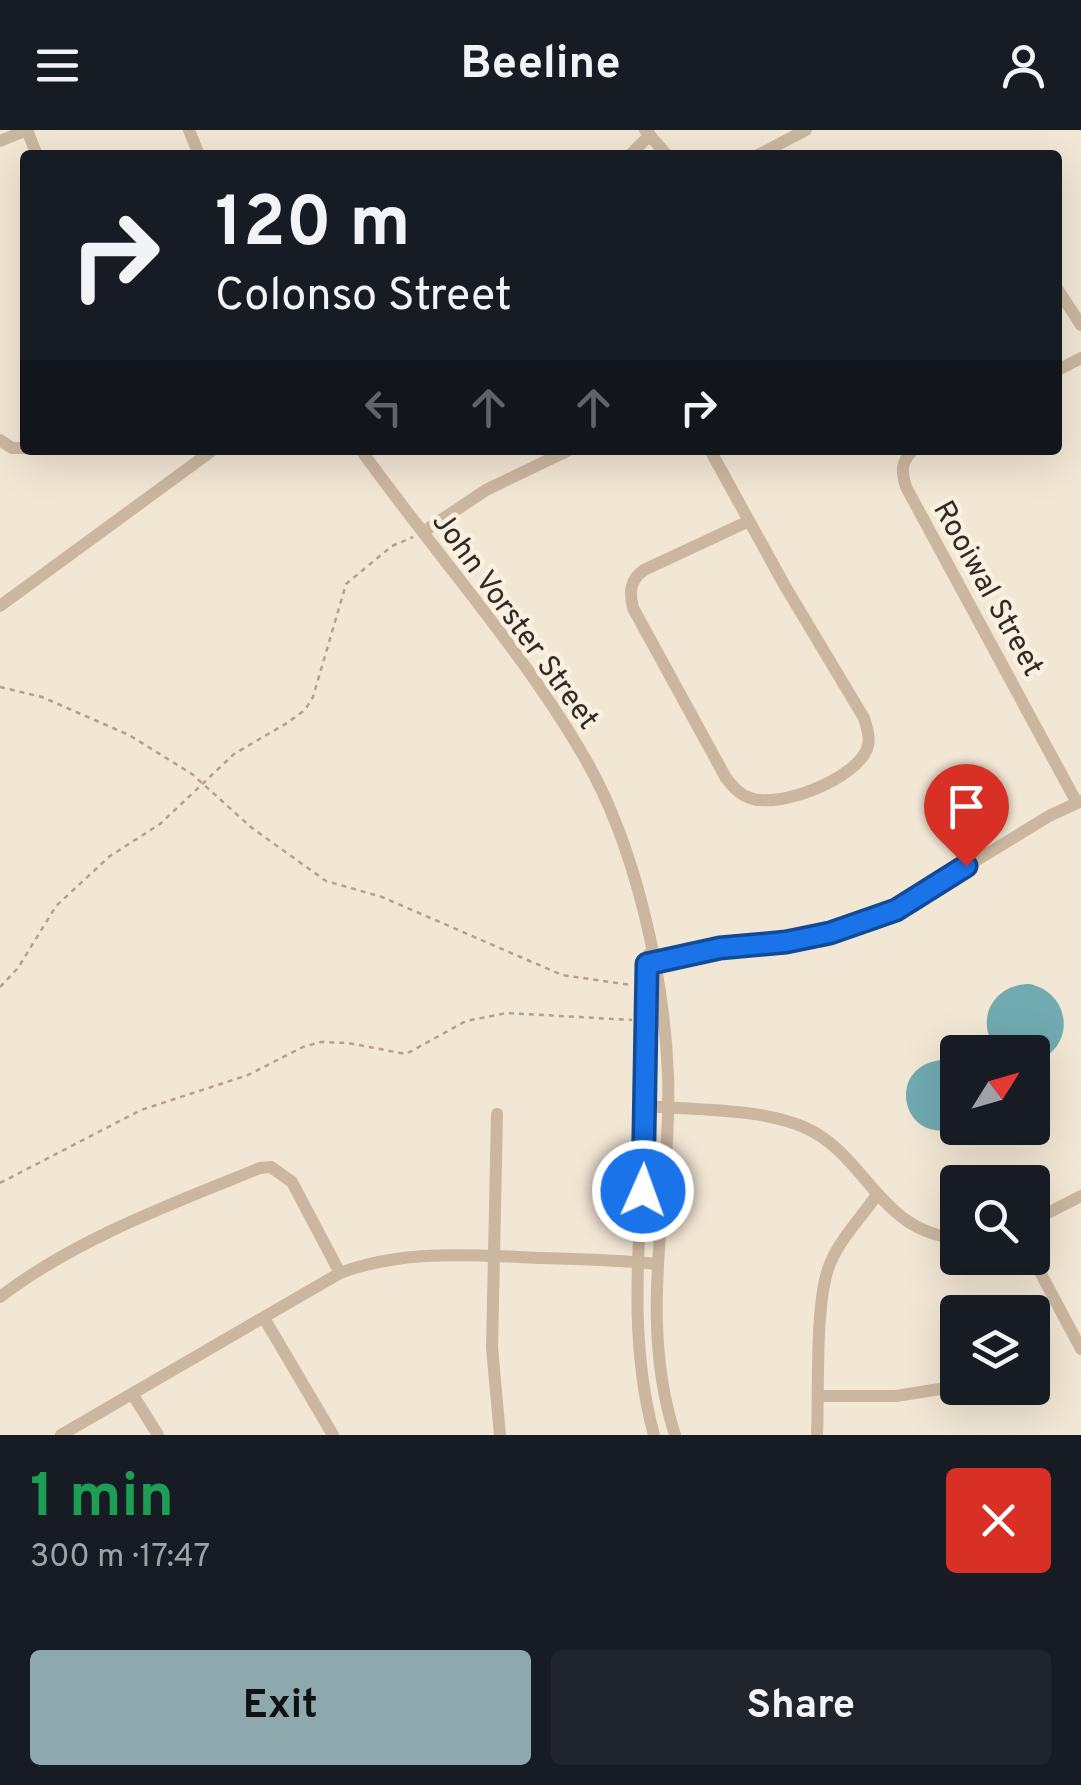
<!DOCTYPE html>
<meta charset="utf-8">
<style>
body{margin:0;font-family:Overpass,sans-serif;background:#20242c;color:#f1f3f6;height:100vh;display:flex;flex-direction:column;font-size:38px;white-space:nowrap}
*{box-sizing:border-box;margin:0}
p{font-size:32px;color:#9ea1a6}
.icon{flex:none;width:55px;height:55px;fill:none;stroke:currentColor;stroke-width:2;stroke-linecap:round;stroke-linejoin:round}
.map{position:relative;height:1305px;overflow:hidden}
.details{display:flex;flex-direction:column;background:#171b24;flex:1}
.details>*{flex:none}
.guide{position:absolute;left:20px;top:20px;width:1042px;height:305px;border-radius:10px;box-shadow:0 10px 40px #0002;background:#171b24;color:#f1f3f6;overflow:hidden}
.needle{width:65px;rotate:53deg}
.tools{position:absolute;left:940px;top:905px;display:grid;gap:20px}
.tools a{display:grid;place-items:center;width:110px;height:110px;border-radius:10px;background:#171b24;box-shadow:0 10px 40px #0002;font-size:50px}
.pin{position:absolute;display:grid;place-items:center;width:85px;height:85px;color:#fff;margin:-102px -42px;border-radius:50% 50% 50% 0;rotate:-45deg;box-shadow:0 0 10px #0007}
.pin .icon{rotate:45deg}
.me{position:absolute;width:110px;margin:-55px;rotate:2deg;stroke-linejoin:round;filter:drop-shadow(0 0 8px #0008)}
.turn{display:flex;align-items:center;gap:35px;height:210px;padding:0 30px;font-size:45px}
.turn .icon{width:130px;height:130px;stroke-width:2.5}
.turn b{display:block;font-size:70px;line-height:85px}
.lanes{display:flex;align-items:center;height:95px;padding:0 30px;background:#0003;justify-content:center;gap:50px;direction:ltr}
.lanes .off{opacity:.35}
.round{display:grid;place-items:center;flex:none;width:105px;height:105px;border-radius:10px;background:#20242c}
.summary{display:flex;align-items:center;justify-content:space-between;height:170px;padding:0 30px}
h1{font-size:60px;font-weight:700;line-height:75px;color:#1e9e55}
.primary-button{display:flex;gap:20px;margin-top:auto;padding:20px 30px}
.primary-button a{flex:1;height:115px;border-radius:10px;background:#8ea9ae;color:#111;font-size:40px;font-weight:700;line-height:115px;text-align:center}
.primary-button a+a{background:#20242c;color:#f1f3f6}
header{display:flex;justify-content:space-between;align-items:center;height:130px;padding:0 30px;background:#171b24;font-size:45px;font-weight:700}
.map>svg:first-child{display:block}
</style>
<header><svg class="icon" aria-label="menu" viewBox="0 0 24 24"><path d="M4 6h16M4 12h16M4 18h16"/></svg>Beeline<svg class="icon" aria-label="person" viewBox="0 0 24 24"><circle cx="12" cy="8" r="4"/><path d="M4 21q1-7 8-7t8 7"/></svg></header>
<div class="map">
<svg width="1081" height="1305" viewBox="0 0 1081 1305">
<rect width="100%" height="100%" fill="#f2e6d4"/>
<g fill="#71aab1">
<path d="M1030,854C1073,864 1076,920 1033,932L1032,922H999C973,894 991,854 1030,854Z"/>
<path d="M941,930L958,935L957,997C903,1018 883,937 941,930Z"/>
</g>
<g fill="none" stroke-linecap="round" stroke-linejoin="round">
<g stroke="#b6a08a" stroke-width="2.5" stroke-dasharray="5 5" stroke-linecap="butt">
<path d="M0,557L42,567L129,605L192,644L252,698L326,751L382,767L562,845L631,855"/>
<path d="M0,857L18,838L56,776L110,726L160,694L234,624L287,593L305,580L313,567L346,454L392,416L413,407"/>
<path d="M0,1053L141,980L248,945L303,917L321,912L348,913L406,924L466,891L507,883L632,890"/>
</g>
<g stroke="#cbb69f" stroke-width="12">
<path d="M189,0L199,25"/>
<path d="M645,0L667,25"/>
<path d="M0,11L27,0L37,25"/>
<path d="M630,25L650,5"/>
<path d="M758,25L806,0"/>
<path d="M1058,160L1081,195"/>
<path d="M1058,240L1081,228"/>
<path d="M0,310L12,318H25"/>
<path d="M361,320C434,422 520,517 583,625C635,713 664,844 668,945C672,1067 636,1184 675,1305"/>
<path d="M710,320L785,456L864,588C867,598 871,609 867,619C855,649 780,679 750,668C739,664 733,657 726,648L633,478C629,461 630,450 644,440L749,391"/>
<path d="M913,320C901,332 901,341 906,357L1077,673"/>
<path d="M423,402L486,360L569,320"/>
<path d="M0,476L213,320"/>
<path d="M648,825C643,881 647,937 645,993C641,1097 626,1203 654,1305"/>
<path d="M650,833L720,818L786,813L830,803L895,780L1049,686L1081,671"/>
<path d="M646,976C693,980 763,978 806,998C866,1025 881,1104 958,1108"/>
<path d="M497,984L492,1218L500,1305"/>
<path d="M1032,1091L1081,1066"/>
<path d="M1032,1127L1081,1219"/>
<path d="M0,1167C77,1108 172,1074 260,1038L271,1037L292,1052L340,1143"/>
<path d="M264,1188L333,1305"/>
<path d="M133,1265L158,1305"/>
<path d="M819,1266H896L946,1258"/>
<path d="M61,1305L340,1143C403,1119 474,1125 541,1128C580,1129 619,1130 657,1134"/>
<path d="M817,1305C819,1260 815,1179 828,1139C837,1112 861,1088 876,1066"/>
</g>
</g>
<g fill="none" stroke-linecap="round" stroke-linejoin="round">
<defs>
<path id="route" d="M643,1061L647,834L720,818L786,812L830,803L896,780L966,736"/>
</defs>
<use href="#route" stroke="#114b97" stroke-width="25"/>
<use href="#route" stroke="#1a73e8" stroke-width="18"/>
</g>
<g text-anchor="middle" stroke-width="9" stroke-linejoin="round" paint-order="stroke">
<g font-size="30" fill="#332a23" stroke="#faf0e0">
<text transform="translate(989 458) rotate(61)" y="10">Rooiwal Street</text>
<text transform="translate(516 490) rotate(54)" y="10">John Vorster Street</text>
</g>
</g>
</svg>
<div class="tools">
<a><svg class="needle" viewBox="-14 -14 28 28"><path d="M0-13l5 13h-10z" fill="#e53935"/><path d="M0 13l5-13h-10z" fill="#9ea1a6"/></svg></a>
<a><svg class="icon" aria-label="search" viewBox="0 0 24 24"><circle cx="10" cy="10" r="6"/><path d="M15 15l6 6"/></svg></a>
<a><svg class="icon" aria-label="layers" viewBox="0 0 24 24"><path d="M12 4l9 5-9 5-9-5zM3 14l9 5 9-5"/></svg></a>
</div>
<div class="pin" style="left:966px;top:736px;background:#d93025"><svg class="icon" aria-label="arrive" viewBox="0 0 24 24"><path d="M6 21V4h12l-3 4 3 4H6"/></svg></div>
<svg class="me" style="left:643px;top:1061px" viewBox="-20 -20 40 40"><circle r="17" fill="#1a73e8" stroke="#fff" stroke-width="3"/><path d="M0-11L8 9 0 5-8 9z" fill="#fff"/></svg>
<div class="guide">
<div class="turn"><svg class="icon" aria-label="right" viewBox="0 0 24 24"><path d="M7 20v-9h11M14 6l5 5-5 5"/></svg><div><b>120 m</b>Colonso Street</div></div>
<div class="lanes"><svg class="icon off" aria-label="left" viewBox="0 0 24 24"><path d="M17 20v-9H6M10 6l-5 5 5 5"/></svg><svg class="icon off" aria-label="ahead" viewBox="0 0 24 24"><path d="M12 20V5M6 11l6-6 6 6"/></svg><svg class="icon off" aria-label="ahead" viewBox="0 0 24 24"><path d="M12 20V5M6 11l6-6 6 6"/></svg><svg class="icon" aria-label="right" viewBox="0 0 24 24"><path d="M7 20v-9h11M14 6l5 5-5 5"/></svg></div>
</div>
</div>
<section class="details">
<div class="summary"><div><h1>1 min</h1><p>300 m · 17:47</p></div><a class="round" style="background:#d93025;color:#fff"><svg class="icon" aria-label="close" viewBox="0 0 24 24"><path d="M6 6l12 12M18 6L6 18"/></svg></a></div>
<div class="primary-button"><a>Exit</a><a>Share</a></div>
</section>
